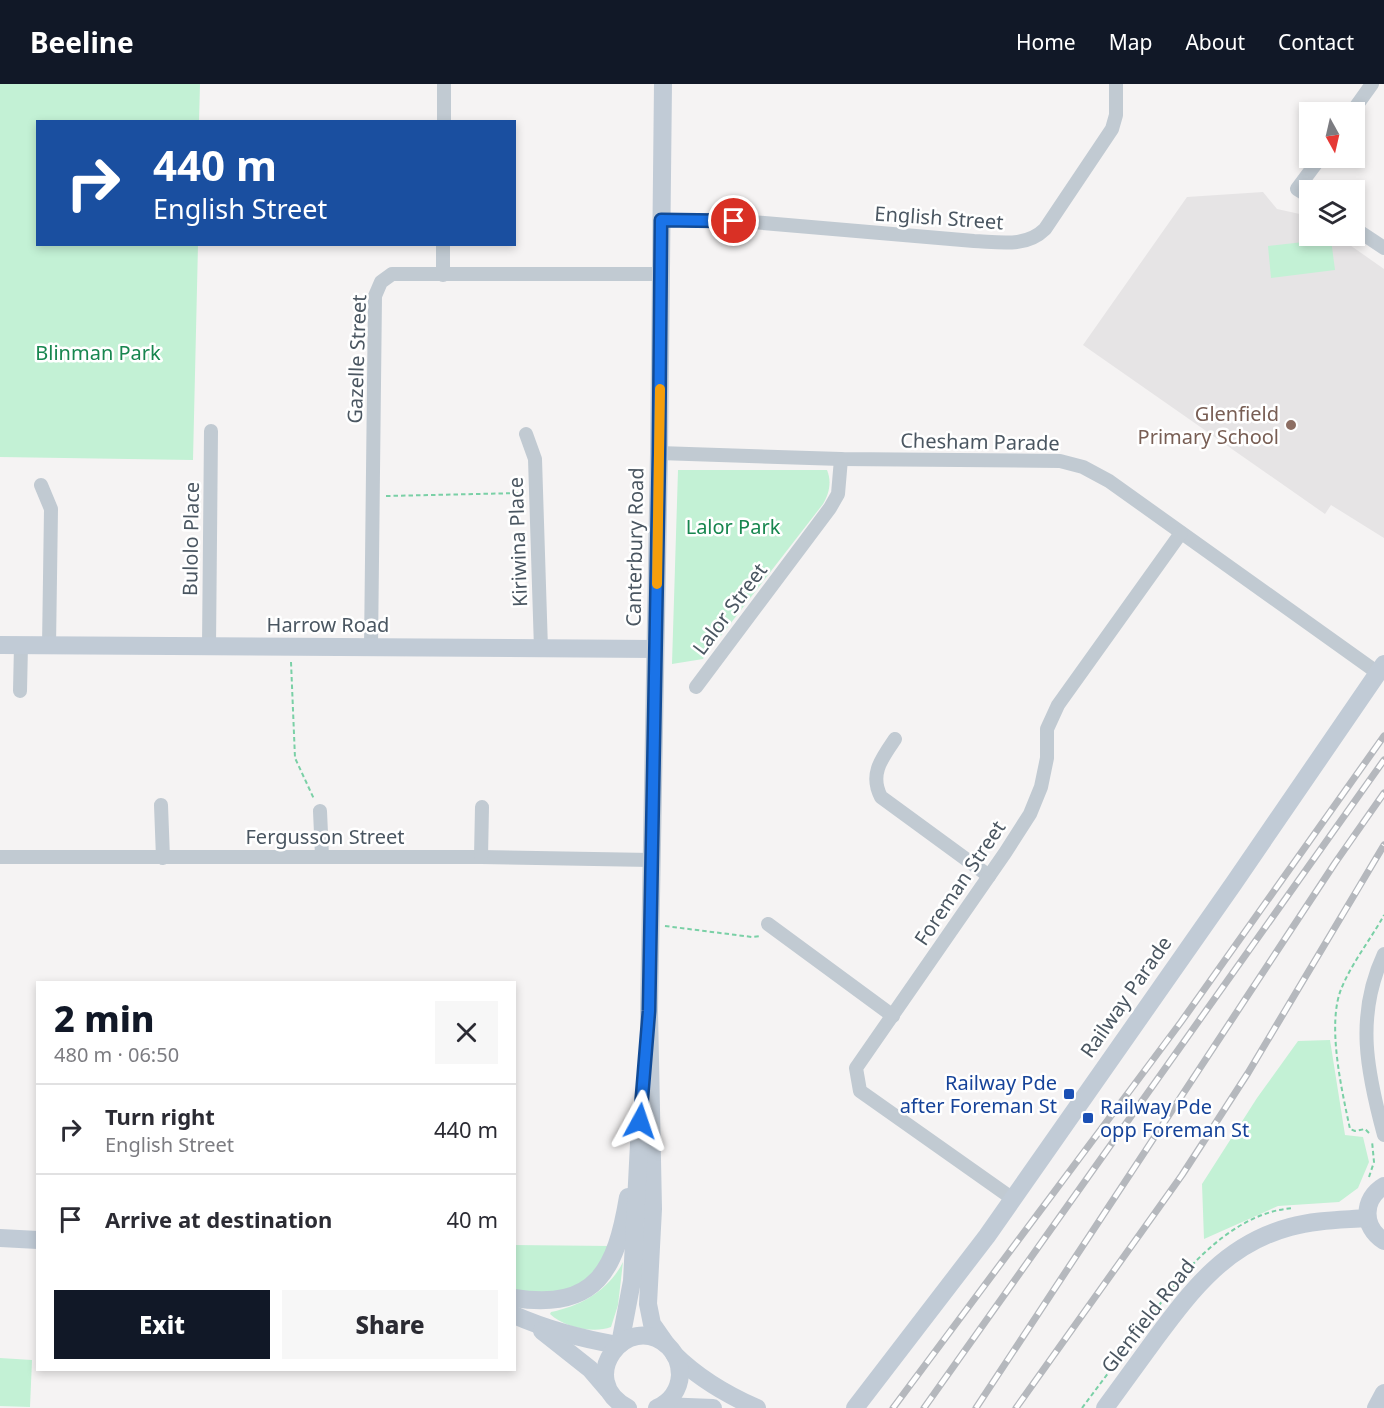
<!DOCTYPE html>
<meta charset="utf-8">
<style>
body{margin:0;font-family:"Noto Sans",sans-serif;background:#f7f7f7;color:#2b2b33;height:100vh;display:flex;flex-direction:column;font-size:22px;white-space:nowrap}
*{box-sizing:border-box;margin:0}
p{font-size:20px;color:#7c7c81}
.icon{flex:none;width:33px;height:33px;fill:none;stroke:currentColor;stroke-width:2;stroke-linecap:round;stroke-linejoin:round}
.map{position:relative;flex:1;overflow:hidden}
.drawer{position:absolute;left:36px;top:897px;width:480px;height:390px;display:flex;flex-direction:column;background:#fff;border-radius:0px;box-shadow:0 3px 9px #0003}
.drawer>*{flex:none}
.top-card{position:absolute;left:36px;top:36px;width:480px;height:126px;border-radius:0px;box-shadow:0 3px 9px #0003;background:#1a4fa0;color:#fff;overflow:hidden}
.needle{width:39px;rotate:172deg}
.buttons{position:absolute;left:1299px;top:18px;display:grid;gap:12px}
.buttons a{display:grid;place-items:center;width:66px;height:66px;border-radius:0px;background:#fff;box-shadow:0 3px 9px #0003;font-size:30px}
.pin{position:absolute;display:grid;place-items:center;width:51px;height:51px;color:#fff;margin:-26px;border:3px solid #fff;border-radius:50%;box-shadow:0 2px 6px #0007}
.me{position:absolute;width:66px;margin:-33px;rotate:5deg;stroke-linejoin:round;filter:drop-shadow(0 0 4px #0008)}
.turn{display:flex;align-items:center;gap:21px;height:126px;padding:0 18px;font-size:27px}
.turn .icon{width:78px;height:78px;stroke-width:2.5}
.turn b{display:block;font-size:42px;line-height:51px}
.round{display:grid;place-items:center;flex:none;width:63px;height:63px;border-radius:0px;background:#f7f7f7}
.headline{display:flex;align-items:center;justify-content:space-between;height:102px;padding:0 18px}
h1{font-size:36px;font-weight:800;line-height:45px;color:#111827}
.cta{display:flex;gap:12px;margin-top:auto;padding:12px 18px}
.cta a{flex:1;height:69px;border-radius:0px;background:#111827;color:#fff;font-size:24px;font-weight:800;line-height:69px;text-align:center}
.cta a+a{background:#f7f7f7;color:#2b2b33}
ul{padding:0;list-style:none}
li{display:flex;align-items:center;gap:18px;height:90px;padding:0 18px;border-top:2px solid #e1e1e2}
li div{flex:1}
li b{display:block;font-size:22px}
li em{font-style:normal}
header{display:flex;align-items:center;gap:36px;box-sizing:border-box;height:84px;padding:0 30px;background:#111827;color:#fff}
header strong{font-size:28px}
nav{display:flex;gap:33px;margin-inline-start:auto;font-size:21px}
.map>svg:first-child{display:block}
</style>
<header>
<strong>Beeline</strong>
<nav><a>Home</a><a>Map</a><a>About</a><a>Contact</a></nav>
</header>
<div class="map">
<svg width="1384" height="1324" viewBox="0 0 1384 1324">
<rect width="100%" height="100%" fill="#f5f3f3"/>
<path fill="#e6e4e5" d="M1263,108L1277,125L1309,132L1310,152H1337L1384,185V454L1331,421L1325,430L1083,261L1187,113Z"/>
<g fill="#c3f1d5">
<path d="M0,0H200L199,37L38,38V160L198,161L193,376L0,373Z"/>
<path d="M1331,155L1335,186L1271,194L1268,162Z"/>
<path d="M678,386H827C832,398 829,410 823,420L703,575L672,580Z"/>
<path d="M1330,956L1345,1051L1363,1053L1369,1078L1358,1104L1339,1118L1278,1122L1204,1155L1202,1100L1257,1014L1298,957Z"/>
<path d="M514,1161L611,1162C599,1181 585,1204 561,1209C549,1212 527,1208 515,1207Z"/>
<path d="M623,1178L618,1221L611,1243C593,1250 564,1243 550,1230L551,1228C581,1222 609,1206 623,1178Z"/>
<path d="M0,1274L32,1276L30,1323L0,1322Z"/>
</g>
<g fill="none" stroke-linecap="round" stroke-linejoin="round">
<g stroke="#7ad0a6" stroke-width="2" stroke-dasharray="4.5 3" stroke-linecap="butt">
<path d="M386,412L522,409"/>
<path d="M291,578L295,674L314,715"/>
<path d="M665,842L752,853L761,852"/>
<path d="M1369,1049L1365,1045L1355,1047L1350,1045C1342,1007 1326,939 1342,903C1353,877 1371,855 1384,831"/>
<path d="M1369,1093L1374,1078L1372,1057"/>
<path d="M1082,1324L1172,1204C1202,1167 1244,1127 1294,1124"/>
</g>
<g stroke="#c1cad2" stroke-width="14">
<path d="M1352,28L1372,0"/>
<path d="M444,38V0"/>
<path d="M1310,113L1297,105L1320,74"/>
<path d="M661,136L752,138L974,157C999,158 1026,164 1045,145L1112,45L1116,31V0"/>
<path d="M1354,144L1384,164"/>
<path d="M443,191V160"/>
<path d="M526,350L535,375L541,565"/>
<path d="M659,369L841,375L1060,377L1083,383L1109,397L1378,589"/>
<path d="M41,401L51,425L49,562"/>
<path d="M209,563L211,347"/>
<path d="M371,564L375,212L381,198L392,190H660"/>
<path d="M696,603L830,424L838,410L841,375"/>
<path d="M20,607L21,561"/>
<path d="M895,655C882,674 869,690 881,713L989,792"/>
<path d="M161,721L163,774"/>
<path d="M320,727L322,772"/>
<path d="M0,773H481L651,776"/>
<path d="M481,773L482,723"/>
<path d="M768,840L893,932"/>
<path d="M1384,870C1355,932 1367,988 1384,1051"/>
<path d="M1013,1115L860,1007L856,984L1005,769L1030,730L1041,703L1047,674V645L1058,621L1181,449"/>
</g>
<g stroke="#c1cbd6" stroke-width="18">
<path d="M663,0L659,369L649,927L653,1125L648,1220L652,1240L666,1260"/>
<path d="M0,561L655,565"/>
<path d="M1384,1102C1362,1115 1362,1143 1384,1157"/>
<path d="M0,1154L38,1156"/>
<path d="M514,1214C597,1227 616,1185 628,1113"/>
<path d="M514,1231C548,1246 583,1255 618,1261"/>
<path d="M542,1247L590,1285L608,1306"/>
<path d="M620,1260L632,1197L640,1040"/>
<path d="M674,1270C698,1294 725,1310 757,1324"/>
<path d="M662,1322L713,1324"/>
<path d="M628,1324C574,1296 627,1225 668,1262C676,1270 680,1280 680,1291C679,1306 670,1318 657,1324"/>
<path d="M855,1324L987,1152L1234,799L1384,580"/>
<path d="M1105,1324C1122,1301 1139,1277 1156,1254C1193,1204 1227,1160 1290,1143C1315,1136 1341,1136 1367,1134"/>
<path d="M1376,1324L1384,1309"/>
</g>
<defs>
<g id="rail">
<path d="M893,1324L1181,938L1384,652"/>
<path d="M924,1324L1384,676"/>
<path d="M976,1324L1335,779L1384,709"/>
<path d="M1016,1324L1182,1091L1248,989L1384,761"/>
</g>
</defs>
<use href="#rail" stroke="#b5b8bd" stroke-width="7"/>
<use href="#rail" stroke="#fff" stroke-width="4.5" stroke-dasharray="14" stroke-linecap="butt"/>
</g>
<g fill="none" stroke-linecap="round" stroke-linejoin="round">
<defs>
<path id="route" d="M640,1037L649,927L659,369L661,136L734,137"/>
</defs>
<use href="#route" stroke="#114b97" stroke-width="15"/>
<use href="#route" stroke="#1a73e8" stroke-width="10"/>
<path stroke="#f59e0b" stroke-width="10" d="M657,500L660,305"/>
</g>
<circle fill="#8d6e63" stroke="#fff" stroke-width="2" cx="1291" cy="341" r="6"/>
<g fill="#1a4fb4" stroke="#fff" stroke-width="2">
<rect x="1063" y="1004" width="12" height="12" rx="3"/>
<rect x="1082" y="1028" width="12" height="12" rx="3"/>
</g>
<g text-anchor="middle" stroke-width="5" stroke-linejoin="round" paint-order="stroke">
<g font-size="20" fill="#4a5661" stroke="#fff">
<text transform="translate(939 134) rotate(4)" y="7">English Street</text>
<text transform="translate(357 275) rotate(-88)" y="7">Gazelle Street</text>
<text transform="translate(980 358) rotate(1)" y="7">Chesham Parade</text>
<text transform="translate(191 455) rotate(-89)" y="7">Bulolo Place</text>
<text transform="translate(518 458) rotate(-92)" y="7">Kiriwina Place</text>
<text transform="translate(635 463) rotate(-89)" y="7">Canterbury Road</text>
<text transform="translate(730 525) rotate(-53)" y="7">Lalor Street</text>
<text x="328" y="548">Harrow Road</text>
<text x="325" y="760">Fergusson Street</text>
<text transform="translate(960 799) rotate(-56)" y="7">Foreman Street</text>
<text transform="translate(1126 913) rotate(-55)" y="7">Railway Parade</text>
<text transform="translate(1148 1232) rotate(-52)" y="7">Glenfield Road</text>
</g>
<g font-size="20" fill="#17864f" stroke="#fff">
<text x="98" y="276">Blinman Park</text>
<text x="733" y="450">Lalor Park</text>
</g>
<g font-size="20" fill="#785e54" stroke="#fff" text-anchor="end">
<text x="1279" y="337">Glenfield<tspan x="1279" dy="23">Primary School</tspan></text>
</g>
<g font-size="20" fill="#164399" stroke="#fff" text-anchor="end">
<text x="1057" y="1006">Railway Pde<tspan x="1057" dy="23">after Foreman St</tspan></text>
<text x="1100" y="1030" text-anchor="start">Railway Pde<tspan x="1100" dy="23">opp Foreman St</tspan></text>
</g>
</g>
</svg>
<div class="buttons">
<a><svg class="needle" viewBox="-14 -14 28 28"><path d="M0-13l5 13h-10z" fill="#e53935"/><path d="M0 13l5-13h-10z" fill="#7c7c81"/></svg></a>
<a><svg class="icon" aria-label="layers" viewBox="0 0 24 24"><path d="M12 4l9 5-9 5-9-5zM3 14l9 5 9-5"/></svg></a>
</div>
<div class="pin" style="left:734px;top:137px;background:#d93025"><svg class="icon" aria-label="arrive" viewBox="0 0 24 24"><path d="M6 21V4h12l-3 4 3 4H6"/></svg></div>
<svg class="me" style="left:640px;top:1037px" viewBox="-20 -20 40 40"><path d="M0-17L14 15 0 8-14 15z" fill="#1a73e8" stroke="#fff" stroke-width="4"/></svg>
<div class="top-card">
<div class="turn"><svg class="icon" aria-label="right" viewBox="0 0 24 24"><path d="M7 20v-9h11M14 6l5 5-5 5"/></svg><div><b>440 m</b>English Street</div></div>
</div>
<section class="drawer">
<div class="headline"><div><h1>2 min</h1><p>480 m · 06:50</p></div><a class="round"><svg class="icon" aria-label="close" viewBox="0 0 24 24"><path d="M6 6l12 12M18 6L6 18"/></svg></a></div>
<ul>
<li><svg class="icon" aria-label="right" viewBox="0 0 24 24"><path d="M7 20v-9h11M14 6l5 5-5 5"/></svg><div><b>Turn right</b><p>English Street</p></div><em>440 m</em></li>
<li><svg class="icon" aria-label="arrive" viewBox="0 0 24 24"><path d="M6 21V4h12l-3 4 3 4H6"/></svg><div><b>Arrive at destination</b></div><em>40 m</em></li>
</ul>
<div class="cta"><a>Exit</a><a>Share</a></div>
</section>
</div>
